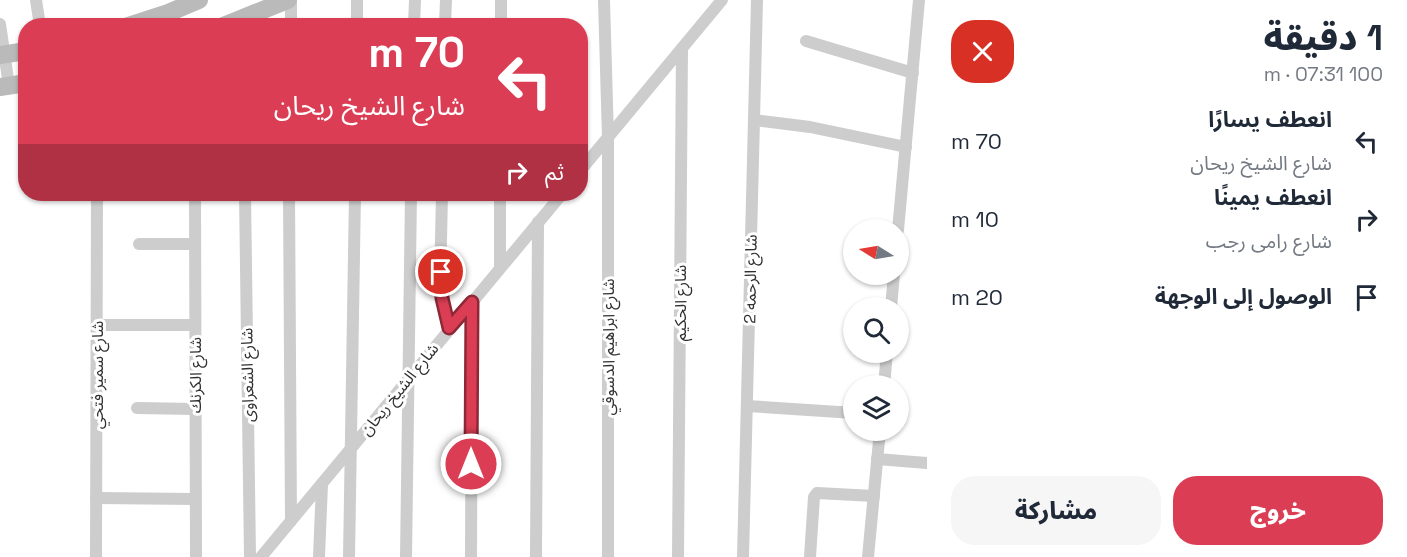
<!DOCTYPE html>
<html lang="ar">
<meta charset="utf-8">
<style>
body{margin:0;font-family:"Space Grotesk","Noto Sans Arabic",sans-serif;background:#f6f6f7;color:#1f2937;direction:rtl;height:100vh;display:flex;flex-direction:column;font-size:22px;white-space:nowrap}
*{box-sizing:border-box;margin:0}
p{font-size:20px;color:#747a83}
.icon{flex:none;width:33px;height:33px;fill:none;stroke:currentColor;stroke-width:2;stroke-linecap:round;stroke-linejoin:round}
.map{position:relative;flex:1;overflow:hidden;direction:ltr}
.side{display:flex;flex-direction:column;background:#fff;width:480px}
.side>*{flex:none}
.hud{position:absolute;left:18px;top:18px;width:570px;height:183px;border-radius:24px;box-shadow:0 2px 4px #0004;direction:rtl;background:#db3e54;color:#fff;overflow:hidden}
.needle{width:39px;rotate:281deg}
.controls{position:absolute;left:843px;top:219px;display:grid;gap:12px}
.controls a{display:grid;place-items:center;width:66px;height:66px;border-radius:50%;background:#fff;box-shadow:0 2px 4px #0004;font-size:30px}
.pin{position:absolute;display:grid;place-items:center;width:51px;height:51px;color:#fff;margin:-26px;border:3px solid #fff;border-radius:50%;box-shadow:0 2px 6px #0007}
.me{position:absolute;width:66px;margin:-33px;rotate:0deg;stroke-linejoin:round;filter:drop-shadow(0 0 4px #0008)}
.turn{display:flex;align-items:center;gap:21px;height:126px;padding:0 24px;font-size:27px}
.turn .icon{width:78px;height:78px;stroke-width:2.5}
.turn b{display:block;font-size:42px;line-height:51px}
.then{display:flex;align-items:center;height:57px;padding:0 24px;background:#0003;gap:12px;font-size:22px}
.round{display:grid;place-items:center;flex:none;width:63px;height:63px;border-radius:24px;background:#f6f6f7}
.headline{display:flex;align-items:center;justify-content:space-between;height:102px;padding:0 24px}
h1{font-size:36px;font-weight:800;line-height:45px}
.button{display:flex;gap:12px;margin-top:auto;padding:12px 24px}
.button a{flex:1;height:69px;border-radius:24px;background:#db3e54;color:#fff;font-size:24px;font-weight:800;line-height:69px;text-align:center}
.button a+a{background:#f6f6f7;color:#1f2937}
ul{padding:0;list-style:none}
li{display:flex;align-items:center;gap:18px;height:78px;padding:0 24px}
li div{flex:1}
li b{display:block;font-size:22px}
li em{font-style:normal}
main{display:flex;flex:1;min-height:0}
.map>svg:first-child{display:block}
</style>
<main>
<section class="side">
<div class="headline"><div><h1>1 دقيقة</h1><p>100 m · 07:31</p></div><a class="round" style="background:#d93025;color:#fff"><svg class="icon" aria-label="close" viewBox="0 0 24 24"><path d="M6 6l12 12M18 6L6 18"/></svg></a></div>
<ul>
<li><svg class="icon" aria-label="left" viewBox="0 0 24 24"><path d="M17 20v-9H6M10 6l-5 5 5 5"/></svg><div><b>انعطف يسارًا</b><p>شارع الشيخ ريحان</p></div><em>70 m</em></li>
<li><svg class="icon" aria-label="right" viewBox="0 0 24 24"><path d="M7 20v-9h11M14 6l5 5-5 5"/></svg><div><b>انعطف يمينًا</b><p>شارع رامى رجب</p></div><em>10 m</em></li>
<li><svg class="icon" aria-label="arrive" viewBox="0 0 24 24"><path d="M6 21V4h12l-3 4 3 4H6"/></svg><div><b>الوصول إلى الوجهة</b></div><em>20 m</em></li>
</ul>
<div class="button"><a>خروج</a><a>مشاركة</a></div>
</section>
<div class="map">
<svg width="927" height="557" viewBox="0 0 927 557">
<rect width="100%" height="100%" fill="#fff"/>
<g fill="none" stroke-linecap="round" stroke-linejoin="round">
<g stroke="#cdcdcd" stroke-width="12">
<path d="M36,0L40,26"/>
<path d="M604,0L608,138V557"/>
<path d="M0,24L9,86"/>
<path d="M291,26V0"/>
<path d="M357,26V0"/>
<path d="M414,26L415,0"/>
<path d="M445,26L446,0"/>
<path d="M501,26V0"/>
<path d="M806,41L913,73"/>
<path d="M754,120L810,127L906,147"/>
<path d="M580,171L722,0"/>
<path d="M195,194L196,557"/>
<path d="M245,194L250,557"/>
<path d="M289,194L291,521"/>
<path d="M442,194L440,285L449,328"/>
<path d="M898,230L919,0"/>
<path d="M139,244H195"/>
<path d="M500,267V194"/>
<path d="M891,308L894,274"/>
<path d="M97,325H195"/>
<path d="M884,386L887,352"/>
<path d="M747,406L854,413"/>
<path d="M137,408L195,409"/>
<path d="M877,459L927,463"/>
<path d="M96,498L195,499"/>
<path d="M96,557L97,194"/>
<path d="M261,557L562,194"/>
<path d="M319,557L322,484"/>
<path d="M349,557L355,194"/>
<path d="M406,557L411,194"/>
<path d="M471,557L472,302"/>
<path d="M536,557L538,222"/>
<path d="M678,557L682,48"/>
<path d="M743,557L757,0"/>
<path d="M810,557L814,497L817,493L874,496"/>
<path d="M868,557L880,430"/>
</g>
<g stroke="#bababa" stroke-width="18">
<path d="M128,26L168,13L199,0"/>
<path d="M223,26L288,0"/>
<path d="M0,55L26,51"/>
<path d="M0,87L26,83"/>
</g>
</g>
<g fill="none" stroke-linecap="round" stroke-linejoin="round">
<defs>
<path id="route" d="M441,272L442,298L449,328L472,302L471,464"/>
</defs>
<use href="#route" stroke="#8e2837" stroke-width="15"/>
<use href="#route" stroke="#db3e54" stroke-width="10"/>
</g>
<g text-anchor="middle" stroke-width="6" stroke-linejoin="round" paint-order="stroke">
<g font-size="16" fill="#303030" stroke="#fff">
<text transform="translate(750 279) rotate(-89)" y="6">شارع الرحمه 2</text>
<text transform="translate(680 303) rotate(-90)" y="6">شارع الحكيم</text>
<text transform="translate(608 347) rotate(-90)" y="6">شارع ابراهيم الدسوقي</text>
<text transform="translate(97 375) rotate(-90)" y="6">شارع سمير فتحي</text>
<text transform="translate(195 375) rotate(-90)" y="6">شارع الكرنك</text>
<text transform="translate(247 375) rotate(-91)" y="6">شارع الشعراوى</text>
<text transform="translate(399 389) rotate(-51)" y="6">شارع الشيخ ريحان</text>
</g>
</g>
</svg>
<div class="controls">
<a><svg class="needle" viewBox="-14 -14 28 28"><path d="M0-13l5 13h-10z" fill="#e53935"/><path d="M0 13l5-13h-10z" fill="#747a83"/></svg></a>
<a><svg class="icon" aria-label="search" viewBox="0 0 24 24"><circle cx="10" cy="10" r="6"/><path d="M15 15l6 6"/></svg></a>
<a><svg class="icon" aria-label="layers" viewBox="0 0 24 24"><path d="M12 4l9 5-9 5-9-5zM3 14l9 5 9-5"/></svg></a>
</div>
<div class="pin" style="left:441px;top:272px;background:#d93025"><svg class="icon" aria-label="arrive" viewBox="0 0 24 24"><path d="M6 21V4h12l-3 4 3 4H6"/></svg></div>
<svg class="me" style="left:471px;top:464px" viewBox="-20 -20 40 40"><circle r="17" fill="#db3e54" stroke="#fff" stroke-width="3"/><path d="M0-11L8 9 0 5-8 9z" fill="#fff"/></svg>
<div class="hud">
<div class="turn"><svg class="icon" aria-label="left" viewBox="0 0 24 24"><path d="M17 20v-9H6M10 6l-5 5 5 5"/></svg><div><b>70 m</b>شارع الشيخ ريحان</div></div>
<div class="then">ثم<svg class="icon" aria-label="right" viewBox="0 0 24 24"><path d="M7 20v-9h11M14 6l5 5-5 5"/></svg></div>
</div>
</div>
</main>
